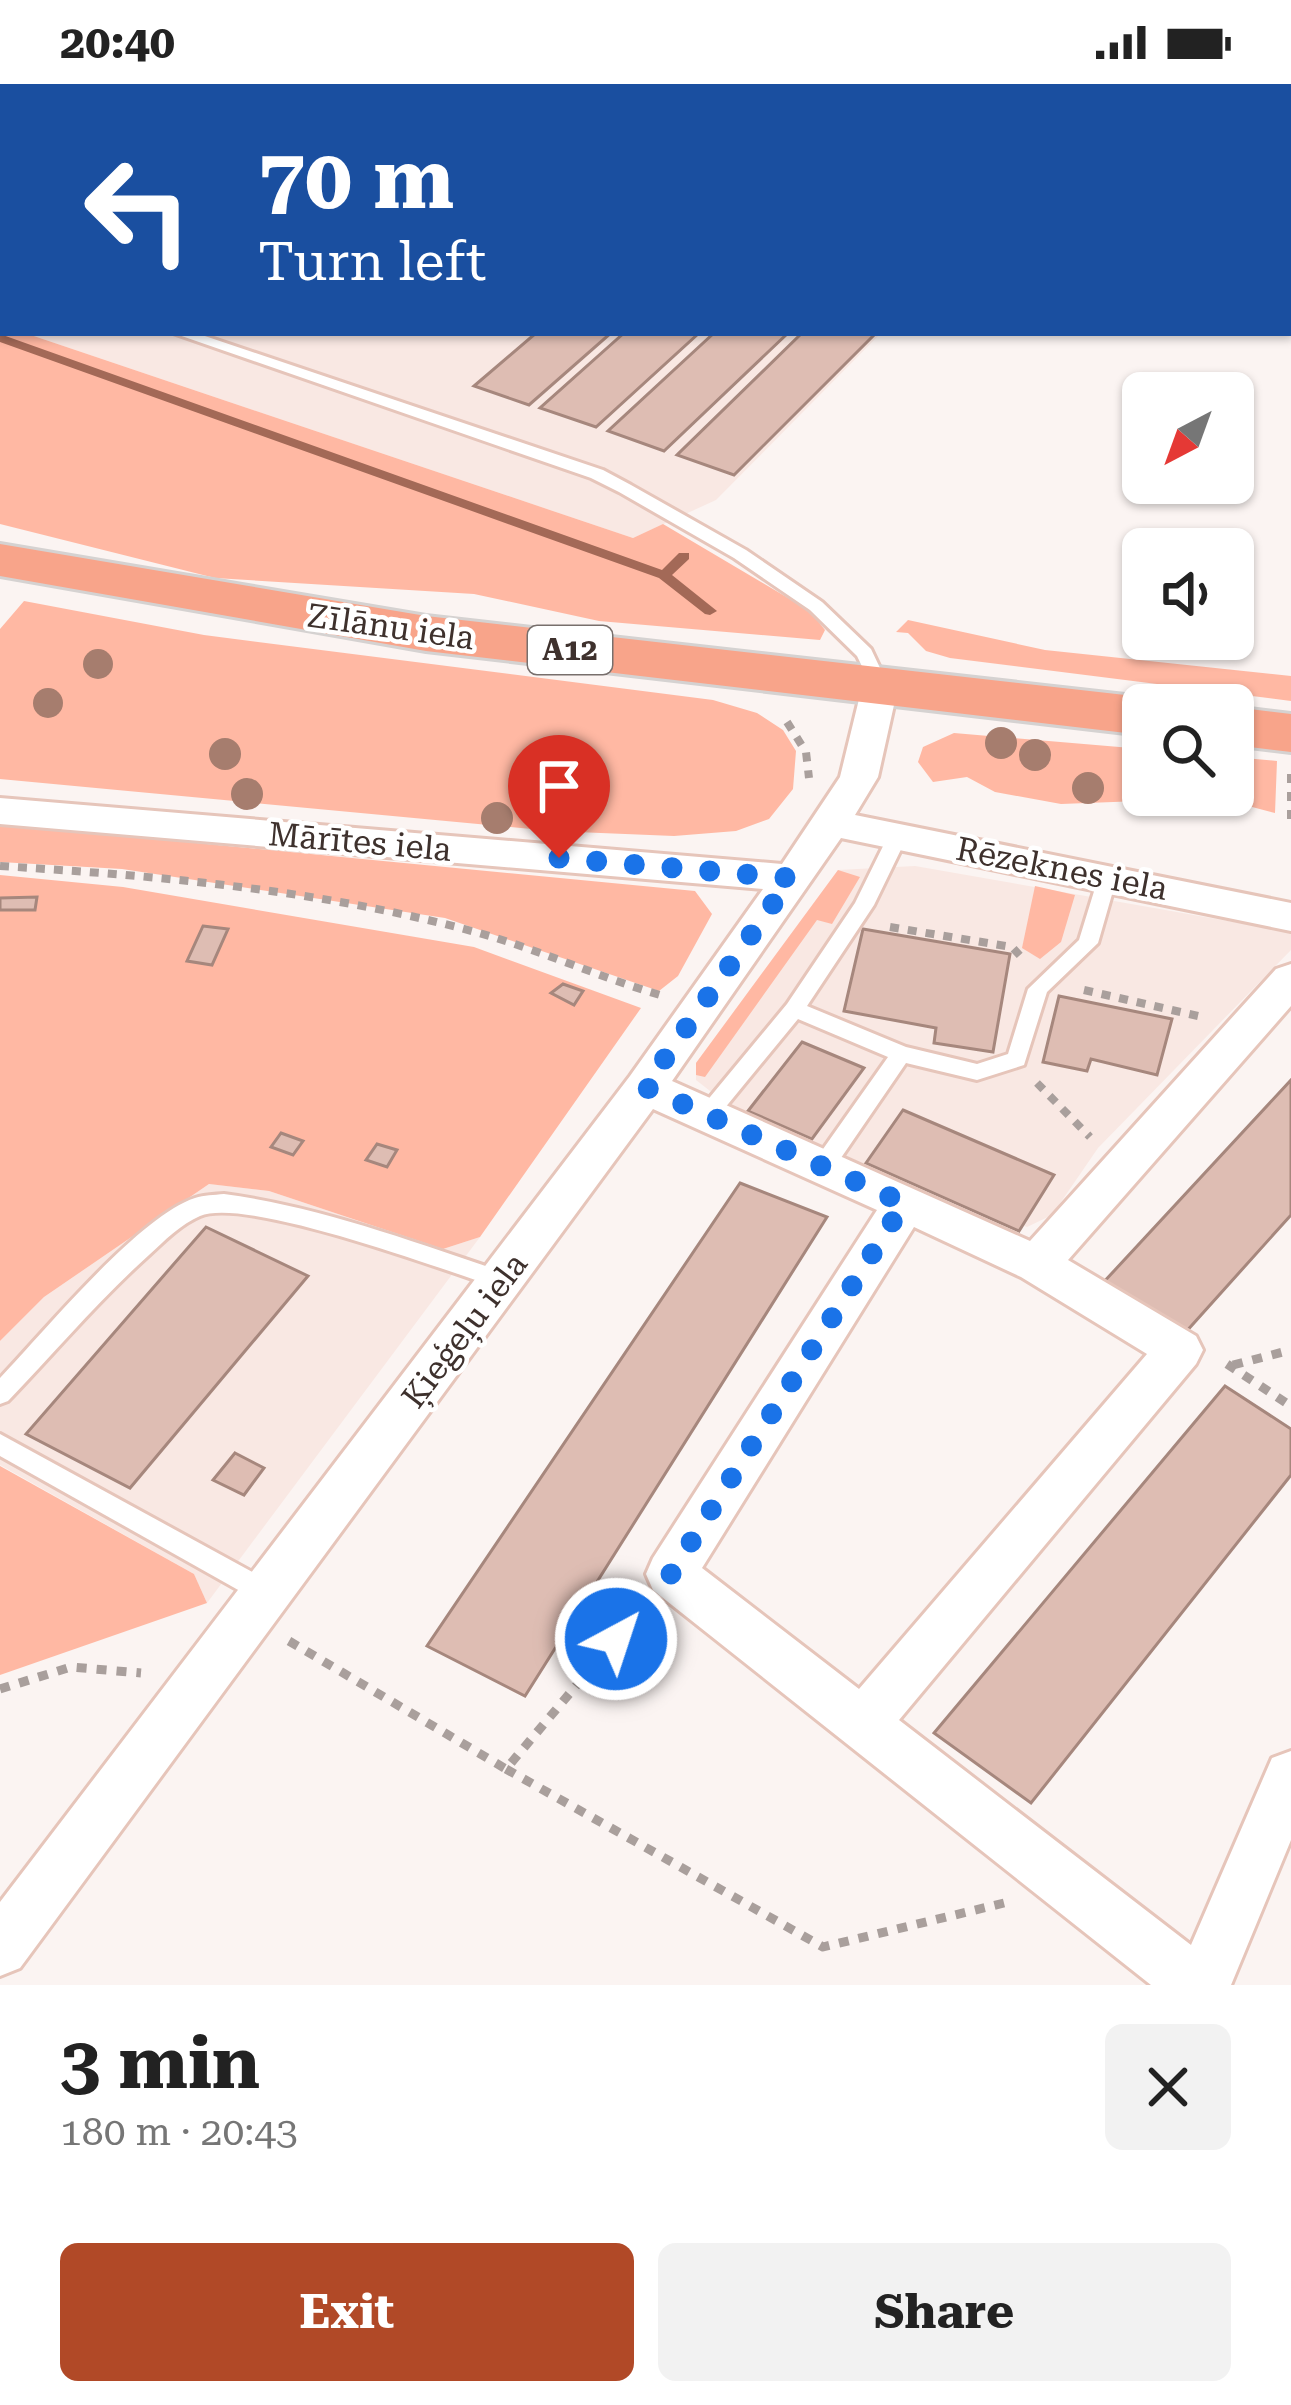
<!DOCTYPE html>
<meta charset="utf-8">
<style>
body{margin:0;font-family:"Roboto Serif",serif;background:#f2f2f2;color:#222;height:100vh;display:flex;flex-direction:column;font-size:45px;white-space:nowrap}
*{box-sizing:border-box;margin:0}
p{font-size:39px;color:#767676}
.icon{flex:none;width:66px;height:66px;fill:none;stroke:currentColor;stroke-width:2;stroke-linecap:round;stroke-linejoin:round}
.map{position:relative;height:1901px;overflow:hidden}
.panel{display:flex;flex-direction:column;background:#fff;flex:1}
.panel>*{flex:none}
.hud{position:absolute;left:0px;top:0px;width:1293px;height:252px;box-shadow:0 3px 9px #0004;background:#1a4fa0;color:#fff;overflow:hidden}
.needle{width:78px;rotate:221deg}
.fabs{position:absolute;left:1122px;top:288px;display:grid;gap:24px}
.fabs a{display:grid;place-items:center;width:132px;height:132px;border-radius:18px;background:#fff;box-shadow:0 3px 9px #0004;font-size:60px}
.pin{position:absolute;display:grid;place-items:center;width:102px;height:102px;color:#fff;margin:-123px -51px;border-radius:50% 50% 50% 0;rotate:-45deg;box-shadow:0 0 12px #0007}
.pin .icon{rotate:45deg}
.me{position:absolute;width:132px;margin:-66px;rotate:40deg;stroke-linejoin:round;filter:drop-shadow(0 0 9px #0008)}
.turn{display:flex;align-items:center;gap:42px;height:252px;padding:0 60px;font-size:54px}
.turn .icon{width:156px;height:156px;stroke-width:2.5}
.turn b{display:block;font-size:84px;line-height:102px}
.round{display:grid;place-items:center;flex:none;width:126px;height:126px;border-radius:18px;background:#f2f2f2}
.overview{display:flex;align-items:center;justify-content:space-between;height:204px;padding:0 60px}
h1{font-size:72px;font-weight:700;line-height:90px}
.button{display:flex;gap:24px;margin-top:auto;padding:24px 60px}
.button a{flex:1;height:138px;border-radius:18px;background:#b14927;color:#fff;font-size:48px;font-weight:700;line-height:138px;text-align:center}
.button a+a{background:#f2f2f2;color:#222}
.status{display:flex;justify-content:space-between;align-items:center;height:84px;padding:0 60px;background:#fff;direction:ltr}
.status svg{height:33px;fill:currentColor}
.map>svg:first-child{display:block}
</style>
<div class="status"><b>20:40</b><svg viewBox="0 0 49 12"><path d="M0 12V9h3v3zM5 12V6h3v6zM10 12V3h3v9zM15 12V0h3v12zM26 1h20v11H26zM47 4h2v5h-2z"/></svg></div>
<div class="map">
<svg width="1291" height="1901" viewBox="0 0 1291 1901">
<rect width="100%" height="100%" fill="#fbf4f2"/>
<g fill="#f9e8e3">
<path d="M0,0H1125L3,3V242Z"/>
<path d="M25,249H881L716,416L633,454Z"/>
<path d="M915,782L1291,848V866L1098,1064L1052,1131L1027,1143L742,1032L696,996V979L838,786Z"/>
<path d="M209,1100L269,1107L443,1165L480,1153L207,1519L194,1490L0,1381V1257L44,1213Z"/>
</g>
<g fill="#ffb8a3">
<path d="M0,241L3,249H25L633,454L663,440L810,527L825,546L820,556L599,537L474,510L215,494L0,440Z"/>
<path d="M24,517L204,551L713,616L757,629L783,646L796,667L793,705L769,735L736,747L674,752L552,747L0,695V545Z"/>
<path d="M908,536L1045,566L1291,592V617L950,574L926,567L908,549L896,548Z"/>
<path d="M954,649L1143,665V711H1233V673L1277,677L1275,729L1218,714L1061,720L995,708L967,693L933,698L918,678L923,663Z"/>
<path d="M0,740L695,807L712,830L678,892L659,907L445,834L122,785L0,778Z"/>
<path d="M838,786L860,793L832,840L817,836L705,993L696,991V979Z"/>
<path d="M0,791L123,803L474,863L641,924L480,1153L443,1165L269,1107L209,1100L44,1213L0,1257Z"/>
<path d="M1035,802L1075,811L1061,858L1040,875L1022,864Z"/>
<path d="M0,1382L194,1490L207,1519L0,1591Z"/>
</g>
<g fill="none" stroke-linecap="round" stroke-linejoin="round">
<g fill="#a36957" fill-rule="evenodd">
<path d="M1211,0L1209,3H1198L1200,0Z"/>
<path d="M0,250L662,486L679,469H689V475L672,491L717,527L710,531L705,530L659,494L0,258Z"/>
</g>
</g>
<g fill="#debdb3" stroke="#a6877d" stroke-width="3">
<path d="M0,0H508L3,3V160Z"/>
<path d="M536,249H611L529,321L474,302Z"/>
<path d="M624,249H699L596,343L540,324Z"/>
<path d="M714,249H788L664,367L608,347Z"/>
<path d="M802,249H876L734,391L677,371Z"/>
<path d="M37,813L35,826H0V814Z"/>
<path d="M203,842L228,845L212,881L187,877Z"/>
<path d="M863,845L1010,870L993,968L934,959L936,944L844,927Z"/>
<path d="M563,900L583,907L574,921L551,909Z"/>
<path d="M1059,912L1172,935L1157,991L1091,975L1087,987L1043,978Z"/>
<path d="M802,958L864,984L812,1055L748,1027Z"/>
<path d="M1291,996V1131L1184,1250L1101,1201Z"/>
<path d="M903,1026L1054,1091L1019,1147L866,1079Z"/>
<path d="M281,1049L303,1057L293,1071L271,1063Z"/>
<path d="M377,1060L397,1066L387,1083L366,1076Z"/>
<path d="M740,1099L827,1133L525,1612L427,1562Z"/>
<path d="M206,1143L308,1192L130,1404L26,1350Z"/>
<path d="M1225,1302L1291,1345V1391L1031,1719L934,1649Z"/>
<path d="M235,1369L264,1384L244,1411L213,1396Z"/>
</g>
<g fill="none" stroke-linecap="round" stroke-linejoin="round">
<defs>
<g id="lane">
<rect x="1290" y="98" width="1" height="8"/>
<rect x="1290" y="152" width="1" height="8"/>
<rect x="0" y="184" width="3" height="9"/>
<path d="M173,249H196L603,386L631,401L746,466L822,518L871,565L889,603L886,607H874L857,572L810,526L734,474L619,408L591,394Z"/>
<path d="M898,744L908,751L874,821L807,922L906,963L977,980L1008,970L1028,905L1079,856L1100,788L1107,786L1117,793L1098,859L1047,908L1024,981L977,996L906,979L832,1087H816L813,1081L816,1075L888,973L798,935L715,1036H699L696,1030L787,920L855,819L891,746Z"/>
<path d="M224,1110C322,1123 416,1159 510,1190L513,1196L510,1202L502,1205C447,1187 246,1112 200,1132C181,1140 164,1157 149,1171C99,1216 55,1268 8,1317L0,1320V1294C43,1249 139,1132 195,1114C204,1111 214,1111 224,1110Z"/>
<path d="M0,1350L276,1501L280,1509L276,1517L267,1520L258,1517L0,1372Z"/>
</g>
<path id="street" d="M880,591L898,603L878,693L855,731L1291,819V847L841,754L672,997L1030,1157L1276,885L1291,880V922L1068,1176L1196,1252L1203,1266L1196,1280L899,1636L1191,1861L1272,1674L1291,1667V1756L1231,1901H1151L653,1506L646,1490L653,1474L877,1126L653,1025L20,1884L0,1892V1818L630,992L763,805L0,740V714L782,780L840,693L862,603ZM914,1143L1021,1193L1147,1270L859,1605L702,1484Z"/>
<g id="highway">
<path d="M0,460L426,532L1143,613L1165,621H1143V651L426,567L0,492Z"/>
<path d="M1233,623L1291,630V668L1233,661Z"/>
</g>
</defs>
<use href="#lane" stroke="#e6c5ba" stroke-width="6"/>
<use href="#street" stroke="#e6c5ba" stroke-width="6"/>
<use href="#highway" stroke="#d5d2d1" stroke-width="6"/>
<g stroke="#a99f9c" stroke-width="8" stroke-dasharray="9 9" stroke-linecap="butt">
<path d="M787,638L806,668L809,694"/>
<path d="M1291,690V736"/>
<path d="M0,782C161,792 323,806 479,849C540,866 599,893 660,911"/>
<path d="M890,843L1012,863L1024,876"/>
<path d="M1084,906L1198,932"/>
<path d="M1037,999L1090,1053"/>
</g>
<g stroke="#a99f9c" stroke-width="9" stroke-dasharray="10 10" stroke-linecap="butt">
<path d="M1227,1280L1291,1322"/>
<path d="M1233,1281L1291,1266"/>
<path d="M289,1557L506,1685L639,1527"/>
<path d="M0,1605L71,1583L141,1589"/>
<path d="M506,1685L823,1863L1004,1819"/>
</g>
<use href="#lane" fill="#fff" fill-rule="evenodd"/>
<use href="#street" fill="#fff" fill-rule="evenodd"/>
<use href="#highway" fill="#f8a48a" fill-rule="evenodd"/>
</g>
<g fill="#a67d6e">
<circle cx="98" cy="580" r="15"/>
<circle cx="48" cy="619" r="15"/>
<circle cx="1001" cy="659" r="16"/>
<circle cx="225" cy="670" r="16"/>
<circle cx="1035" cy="671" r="16"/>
<circle cx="1088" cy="704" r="16"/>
<circle cx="247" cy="710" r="16"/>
<circle cx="561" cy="733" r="16"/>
<circle cx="497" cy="734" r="16"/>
</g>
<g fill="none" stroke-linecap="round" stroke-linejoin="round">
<path stroke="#1a73e8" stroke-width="21" stroke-dasharray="0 37.8" d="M559,774L791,794L645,1003L904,1119L671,1490L616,1555"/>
</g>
<g text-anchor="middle" stroke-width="9" stroke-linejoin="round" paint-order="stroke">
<rect fill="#fff" stroke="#786f6c" stroke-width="3" x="528" y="542" width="84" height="48" rx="9"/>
<g font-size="30" font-weight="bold" fill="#3e312d">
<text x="570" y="576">A12</text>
</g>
<g font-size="33" fill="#3e312d" stroke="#fff">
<text transform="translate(391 542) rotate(8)" y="12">Zīlānu iela</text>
<text transform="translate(360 757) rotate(5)" y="12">Mārītes iela</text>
<text transform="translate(1062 784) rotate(11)" y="12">Rēzeknes iela</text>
<text transform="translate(464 1246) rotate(-53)" y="12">Ķieģeļu iela</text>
</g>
</g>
</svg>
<div class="fabs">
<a><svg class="needle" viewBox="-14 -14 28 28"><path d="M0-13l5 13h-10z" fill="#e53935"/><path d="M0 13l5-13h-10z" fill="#767676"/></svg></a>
<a><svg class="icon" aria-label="sound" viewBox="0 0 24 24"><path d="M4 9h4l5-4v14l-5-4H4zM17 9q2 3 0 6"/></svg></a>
<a><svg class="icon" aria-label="search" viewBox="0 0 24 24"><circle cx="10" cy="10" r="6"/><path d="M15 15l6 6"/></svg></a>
</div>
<div class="pin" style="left:559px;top:774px;background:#d93025"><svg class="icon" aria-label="arrive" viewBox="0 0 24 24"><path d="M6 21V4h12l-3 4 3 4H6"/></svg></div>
<svg class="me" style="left:616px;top:1555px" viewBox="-20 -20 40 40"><circle r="17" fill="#1a73e8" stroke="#fff" stroke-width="3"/><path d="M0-11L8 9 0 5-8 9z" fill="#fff"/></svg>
<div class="hud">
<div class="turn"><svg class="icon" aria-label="left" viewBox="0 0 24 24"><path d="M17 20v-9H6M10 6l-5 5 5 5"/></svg><div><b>70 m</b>Turn left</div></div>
</div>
</div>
<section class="panel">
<div class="overview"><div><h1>3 min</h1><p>180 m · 20:43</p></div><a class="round"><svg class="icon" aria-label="close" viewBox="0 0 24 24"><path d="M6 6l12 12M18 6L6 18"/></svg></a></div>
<div class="button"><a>Exit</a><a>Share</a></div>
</section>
